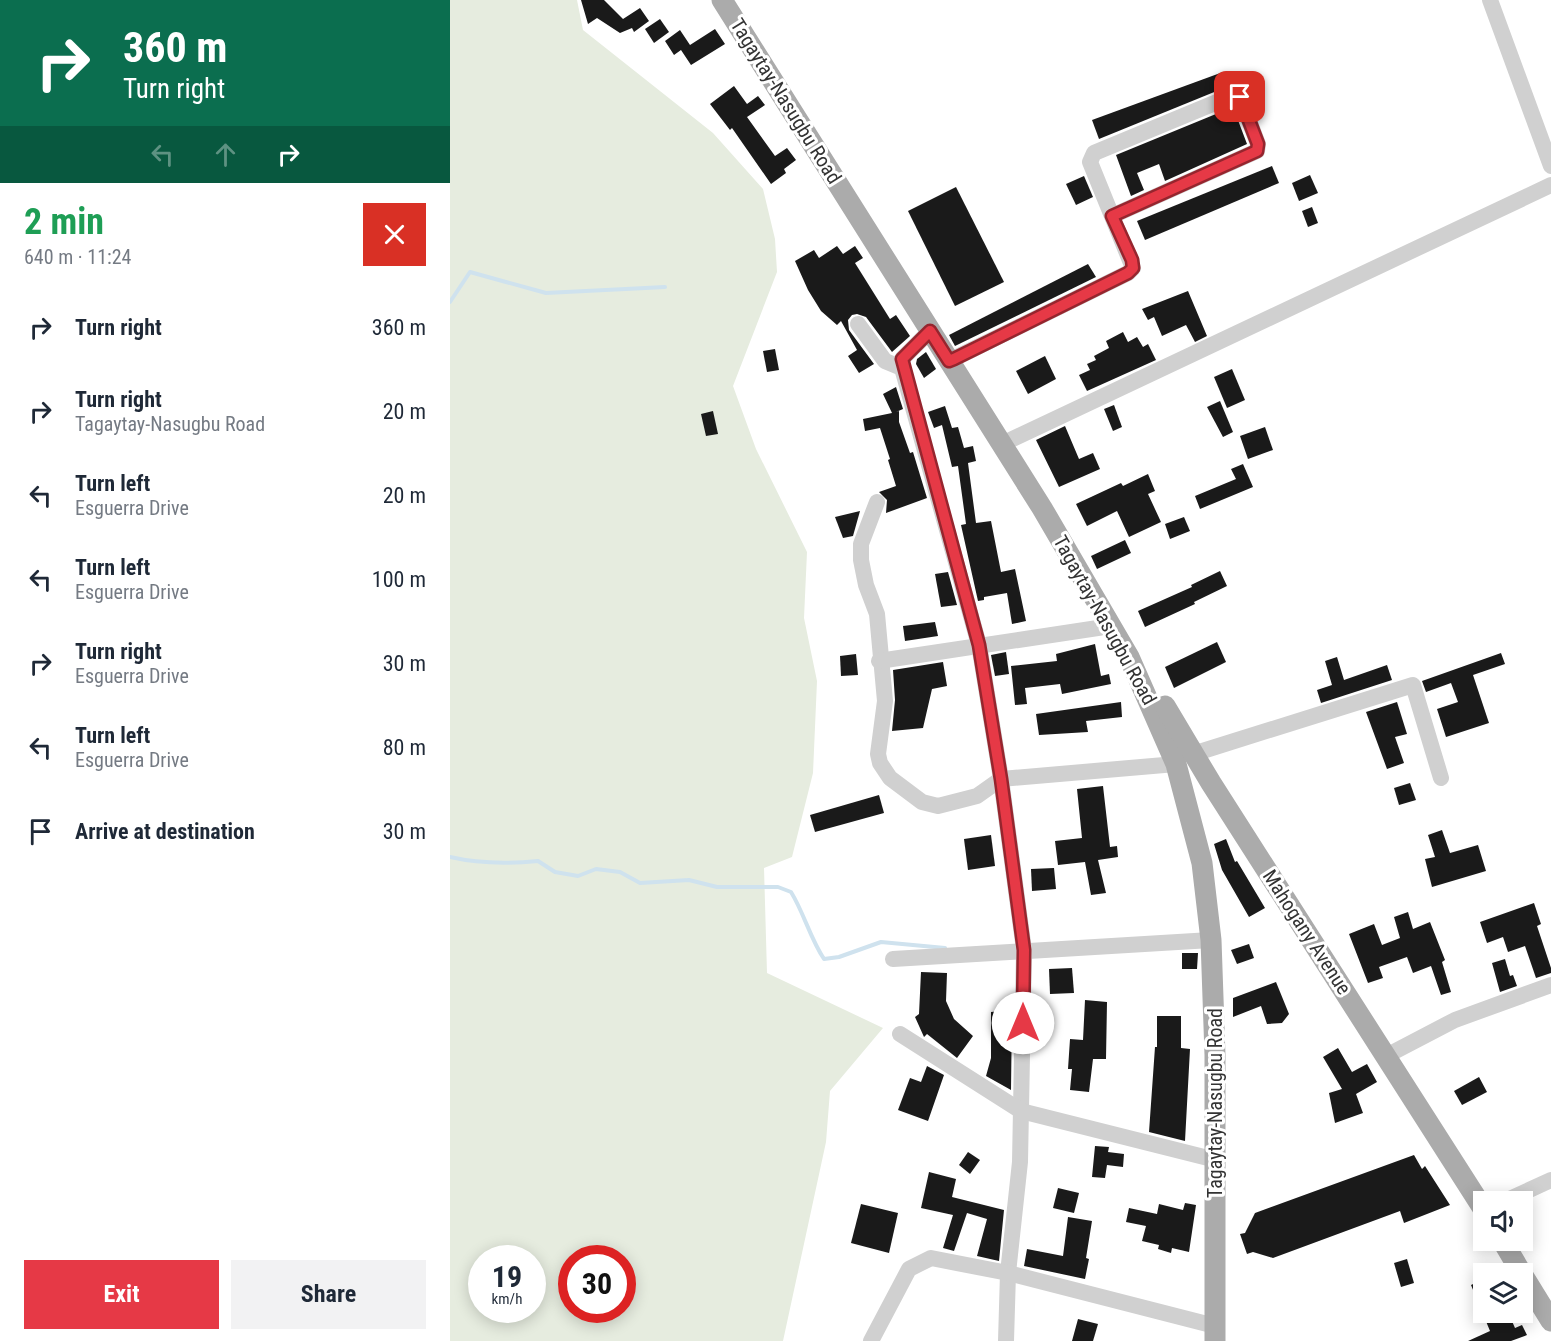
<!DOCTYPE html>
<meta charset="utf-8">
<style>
body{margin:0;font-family:"Roboto Condensed",sans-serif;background:#f2f2f3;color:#1f2937;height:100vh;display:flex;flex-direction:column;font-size:22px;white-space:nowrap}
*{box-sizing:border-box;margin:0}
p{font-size:20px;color:#747a83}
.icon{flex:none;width:33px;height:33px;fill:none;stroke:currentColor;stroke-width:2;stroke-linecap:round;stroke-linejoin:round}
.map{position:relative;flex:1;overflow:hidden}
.side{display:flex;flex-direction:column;background:#fff;width:450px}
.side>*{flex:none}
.banner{background:#0b6e4f;color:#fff;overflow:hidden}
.controls{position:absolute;left:1023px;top:1191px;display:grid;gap:12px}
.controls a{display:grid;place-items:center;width:60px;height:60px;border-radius:0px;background:#fff;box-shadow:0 3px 15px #0003;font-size:30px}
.speed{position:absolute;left:18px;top:1245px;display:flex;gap:12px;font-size:30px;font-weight:700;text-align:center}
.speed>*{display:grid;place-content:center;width:78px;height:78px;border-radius:50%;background:#fff;box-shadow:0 3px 15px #0003;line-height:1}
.speed small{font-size:15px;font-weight:400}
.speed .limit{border:9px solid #d22;background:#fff;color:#111}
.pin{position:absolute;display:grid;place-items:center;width:51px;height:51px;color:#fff;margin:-26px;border-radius:12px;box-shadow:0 3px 9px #0006}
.me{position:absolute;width:66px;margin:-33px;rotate:0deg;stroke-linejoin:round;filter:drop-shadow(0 0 4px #0008)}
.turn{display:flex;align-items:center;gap:21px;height:126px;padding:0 24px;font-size:27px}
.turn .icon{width:78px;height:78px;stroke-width:2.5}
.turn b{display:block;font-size:42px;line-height:51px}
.lanes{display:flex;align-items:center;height:57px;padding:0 24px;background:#0003;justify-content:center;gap:30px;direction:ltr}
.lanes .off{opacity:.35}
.round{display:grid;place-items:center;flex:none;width:63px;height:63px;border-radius:0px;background:#f2f2f3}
.headline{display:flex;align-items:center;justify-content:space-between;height:102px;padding:0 24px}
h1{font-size:36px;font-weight:700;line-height:45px;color:#1e9e55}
.cta{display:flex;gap:12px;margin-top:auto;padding:12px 24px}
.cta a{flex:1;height:69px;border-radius:0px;background:#e63946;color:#fff;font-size:24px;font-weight:700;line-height:69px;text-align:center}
.cta a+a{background:#f2f2f3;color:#1f2937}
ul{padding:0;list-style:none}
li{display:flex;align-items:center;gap:18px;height:84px;padding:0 24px}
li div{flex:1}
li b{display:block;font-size:22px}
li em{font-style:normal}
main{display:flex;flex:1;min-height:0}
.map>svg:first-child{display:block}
</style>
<main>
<section class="side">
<div class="banner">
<div class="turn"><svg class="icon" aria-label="right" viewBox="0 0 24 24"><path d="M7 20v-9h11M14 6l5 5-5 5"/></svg><div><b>360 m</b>Turn right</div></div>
<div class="lanes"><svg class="icon off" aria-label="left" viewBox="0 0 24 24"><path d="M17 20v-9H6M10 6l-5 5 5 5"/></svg><svg class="icon off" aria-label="ahead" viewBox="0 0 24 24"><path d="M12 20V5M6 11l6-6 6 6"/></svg><svg class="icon" aria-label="right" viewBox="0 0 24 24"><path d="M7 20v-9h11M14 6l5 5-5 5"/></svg></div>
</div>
<div class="headline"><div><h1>2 min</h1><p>640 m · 11:24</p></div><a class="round" style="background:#d93025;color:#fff"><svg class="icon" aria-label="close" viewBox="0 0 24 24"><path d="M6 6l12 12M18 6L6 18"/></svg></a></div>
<ul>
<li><svg class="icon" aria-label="right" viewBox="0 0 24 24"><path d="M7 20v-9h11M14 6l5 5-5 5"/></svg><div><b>Turn right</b></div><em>360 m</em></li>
<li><svg class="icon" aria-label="right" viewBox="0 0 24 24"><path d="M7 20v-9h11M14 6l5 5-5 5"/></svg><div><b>Turn right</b><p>Tagaytay-Nasugbu Road</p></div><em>20 m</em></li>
<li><svg class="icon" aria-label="left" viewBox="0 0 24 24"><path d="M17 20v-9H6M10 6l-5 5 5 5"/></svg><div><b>Turn left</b><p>Esguerra Drive</p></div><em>20 m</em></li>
<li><svg class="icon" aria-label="left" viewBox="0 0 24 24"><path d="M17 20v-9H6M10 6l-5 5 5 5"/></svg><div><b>Turn left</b><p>Esguerra Drive</p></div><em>100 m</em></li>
<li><svg class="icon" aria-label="right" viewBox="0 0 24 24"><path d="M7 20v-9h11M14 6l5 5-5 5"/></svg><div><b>Turn right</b><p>Esguerra Drive</p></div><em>30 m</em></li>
<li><svg class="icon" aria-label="left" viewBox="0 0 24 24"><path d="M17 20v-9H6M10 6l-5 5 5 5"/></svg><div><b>Turn left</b><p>Esguerra Drive</p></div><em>80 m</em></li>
<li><svg class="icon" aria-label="arrive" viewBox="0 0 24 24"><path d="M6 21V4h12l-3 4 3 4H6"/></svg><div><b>Arrive at destination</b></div><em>30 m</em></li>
</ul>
<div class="cta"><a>Exit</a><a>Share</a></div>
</section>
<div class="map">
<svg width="1101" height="1341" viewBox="0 0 1101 1341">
<rect width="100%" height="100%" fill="#fff"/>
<path fill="#e6ecdf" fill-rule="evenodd" d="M0,0H127L133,30L263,133L313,189L325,239L327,272L283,386L306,449L357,552L354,618L367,681L363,773L342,857L314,868L317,973L433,1028L380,1091L376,1142L333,1341H0ZM32,1258H82V1310H32ZM122,1258H172V1310H122Z"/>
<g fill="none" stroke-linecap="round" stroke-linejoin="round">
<g stroke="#cfe2ee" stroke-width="4">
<path d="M0,302L20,272L96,293L215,287"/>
<path d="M0,857C30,864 58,864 88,861L105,872L128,876L146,869L170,872L190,883L239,880L267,887H328L341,892C354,913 360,938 374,959L389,957L431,942L495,948"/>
</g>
</g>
<g fill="#1a1a1a">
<path d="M131,0H154L173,19L190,8L199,21L184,32L182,28L170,33L147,18L138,24Z"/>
<path d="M210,19L219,32L204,43L195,29Z"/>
<path d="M265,29L275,44L241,65L231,50L224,55L215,41L230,30L240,45Z"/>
<path d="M773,72L779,86L649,139L642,120Z"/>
<path d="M284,86L297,104L308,96L315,105L297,117L325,156L337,148L346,160L334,169L336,173L321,184L282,128L280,130L260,104Z"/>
<path d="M783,107L797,144L715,181L709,164L687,173L694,190L681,196L666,155Z"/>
<path d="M822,166L829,183L695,240L687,221Z"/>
<path d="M860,175L868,193L849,201L842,183Z"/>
<path d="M634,176L643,197L626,205L616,184Z"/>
<path d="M506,187L554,282L505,306L458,211Z"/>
<path d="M862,207L868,223L858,227L852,211Z"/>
<path d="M387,246L393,254L405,246L413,258L405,263L440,319L446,315L460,336L442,352L416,317L407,314L402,315L398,320L399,330L424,364L409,373L398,356L407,350L391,321L387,325L371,311L358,290L345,261L364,250L369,258Z"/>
<path d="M638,264L646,277L505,346L499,335Z"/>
<path d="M738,291L757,336L745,342L736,325L712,336L704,317L698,320L692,309Z"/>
<path d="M673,332L678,342L687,337L693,347L698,344L706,360L637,391L629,375L640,370L637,364L646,360L644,356L659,348L656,341Z"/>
<path d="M325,349L329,370L317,372L313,351Z"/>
<path d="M476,352L486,369L474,378L466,364L467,359Z"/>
<path d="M595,356L606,379L578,394L566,371Z"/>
<path d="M782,369L795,400L777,408L764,377Z"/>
<path d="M446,387L453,409L446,412L449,411V422L460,453L463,452L477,498L436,513L437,500L429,492L446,486L438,460L440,459L430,428L415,431L413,419L442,413L433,394Z"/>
<path d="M770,401L783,432L773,437L757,407Z"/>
<path d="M664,405L672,427L663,431L654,409Z"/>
<path d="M495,406L502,428L508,427L514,448L523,446L526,461L518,463L526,523L541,521L551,572L565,569L576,621L562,624L557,593L534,597V600L528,601L511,525L516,524L508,466L502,467L492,425L484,428L478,412Z"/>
<path d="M263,411L268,434L256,436L251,414Z"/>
<path d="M615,426L629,459L643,453L650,469L609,487L586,440Z"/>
<path d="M815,427L823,450L798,459L790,436Z"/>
<path d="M793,464L803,487L750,509L745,496L786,479L781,469Z"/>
<path d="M698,474L705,491L698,494L711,522L679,537L667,511L637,526L626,504L671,483L673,486Z"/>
<path d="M410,511L403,536L393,538L385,517Z"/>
<path d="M734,517L740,531L720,539L715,524Z"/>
<path d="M675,540L681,553L647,569L641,556Z"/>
<path d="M770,571L777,586L744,602L745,604L695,627L688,611L742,587L741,585Z"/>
<path d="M498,572L507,605L491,607L485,574Z"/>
<path d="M485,622L488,636L455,641L453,626Z"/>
<path d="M767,642L776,662L724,688L715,667Z"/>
<path d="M645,644L651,676L659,674L661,684L612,694L610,684L575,688L577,704L565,705L561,666L607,661L606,654Z"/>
<path d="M556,652L559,674L545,676L541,655Z"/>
<path d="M1051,653L1055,664L1023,675L1039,723L996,737L987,709L1008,702L1001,683L976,692L972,681Z"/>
<path d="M406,654L408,675L391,676L390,656Z"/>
<path d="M887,657L894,680L937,665L942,680L871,703L867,690L882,685L875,661Z"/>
<path d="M493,662L497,686L482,689L473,728L442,731L445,700L443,670Z"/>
<path d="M671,702L672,717L636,721L638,732L589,735L586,714Z"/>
<path d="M947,702L957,734L945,737L954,763L937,769L916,712Z"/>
<path d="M960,783L966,800L949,805L944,788Z"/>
<path d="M653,786L660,847L667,846L668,857L648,860L656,893L641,895L635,862L608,865L605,841L632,838L627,789Z"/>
<path d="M429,795L434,813L365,832L360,815Z"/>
<path d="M992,830L1000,853L1028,845L1036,871L982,887L975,859L985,857L978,835Z"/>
<path d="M541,835L545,866L518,870L514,839Z"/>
<path d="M776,839L785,862L787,861L815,908L799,917L772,870L764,844Z"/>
<path d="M604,868L606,889L582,891L581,869Z"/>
<path d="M1084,903L1091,924L1087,926L1101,968V973L1086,978L1075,946L1058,952L1053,937L1037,943L1030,922Z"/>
<path d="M958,912L963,929L980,922L995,960L992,962L1001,992L991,995L981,966L963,973L957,957L929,967L933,978L918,983L899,934L924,924L932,945L950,938L944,917Z"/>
<path d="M799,944L804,958L787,964L781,950Z"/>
<path d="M732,953H748L747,969H732Z"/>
<path d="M1055,959L1060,976L1063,975L1067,986L1050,992L1042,963Z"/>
<path d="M622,968L624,993L600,994L599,969Z"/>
<path d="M471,972L497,973L496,1001L504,1019L523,1036L507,1058L477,1034L474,1037L465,1017L469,1014Z"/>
<path d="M826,982L839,1014L832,1023L817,1024L811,1006L783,1017V998Z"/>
<path d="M635,1000L657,1002L656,1059H643L639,1092L620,1090L622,1069H618L620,1039L633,1040Z"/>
<path d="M562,1010L561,1090L536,1076L541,1058V1012Z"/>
<path d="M707,1016H731V1048L740,1049L735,1141L699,1132L705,1047H707Z"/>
<path d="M888,1048L902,1072L917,1064L927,1082L906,1094L913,1113L885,1123L879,1093L892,1089L873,1057Z"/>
<path d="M477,1066L494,1075L478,1121L448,1110L460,1078L471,1082Z"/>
<path d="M1029,1077L1037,1092L1012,1105L1004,1091Z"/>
<path d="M645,1146L659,1147L658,1152L674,1154L673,1167L657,1165L655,1178L642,1177Z"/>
<path d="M518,1152L530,1160L520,1174L509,1165Z"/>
<path d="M964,1155L972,1169L975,1166L1000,1205L954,1223L950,1211L823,1258L803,1252L797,1254L790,1234L795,1233L805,1213Z"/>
<path d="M479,1172L506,1179L502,1197L554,1210L549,1261L527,1256L537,1219L517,1213L504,1251L493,1248L503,1215L471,1208Z"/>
<path d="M608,1188L629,1193L624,1213L603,1208Z"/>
<path d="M735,1203L746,1205L739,1252L722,1248L721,1253L708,1249L709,1245L692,1241L696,1226L676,1222L679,1208L707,1214L709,1204L733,1210Z"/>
<path d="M411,1204L448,1213L439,1253L401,1243Z"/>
<path d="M618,1217L642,1221L636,1258L639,1259L635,1279L574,1266L577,1249L613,1256Z"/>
<path d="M957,1259L964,1283L951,1287L944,1263Z"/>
<path d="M1034,1279V1312H1058L1065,1328L1072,1325L1077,1335L1061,1341H1018L1040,1331L1021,1285Z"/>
<path d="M628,1319L648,1324L643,1341H622Z"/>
</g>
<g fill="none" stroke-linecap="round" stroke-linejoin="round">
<g stroke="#d0d0d0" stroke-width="16">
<path d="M1040,0L1101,166"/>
<path d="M408,324L435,361L452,368"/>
<path d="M480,331L452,359V368L529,645L551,779L574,950L570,1162L558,1273L556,1341"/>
<path d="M499,361L678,273L683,268L640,162L644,153L784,95L790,97L808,144L807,151L662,216"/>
<path d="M552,444L1101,185"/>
<path d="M427,502L411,544V560L416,585L427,614L435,701L428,754L430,763L440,778L472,802L488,806L527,796L551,779L726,764"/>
<path d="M429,661L661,626"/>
<path d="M743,754L963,685L991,778"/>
<path d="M443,959L761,940"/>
<path d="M450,1034L571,1111L766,1160"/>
<path d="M936,1056L1005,1020L1101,985"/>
<path d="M1053,1202L1101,1180"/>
<path d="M421,1341L459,1269L481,1258L558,1273L765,1326"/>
</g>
<g stroke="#ababab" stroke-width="21">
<path d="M272,0L592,508L679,657L726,764L752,863L761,940L765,1055V1341"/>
<path d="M715,706L761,783L1034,1210"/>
<path d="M1052,1240L1072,1274"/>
<path d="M1072,1274L1101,1321"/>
</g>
</g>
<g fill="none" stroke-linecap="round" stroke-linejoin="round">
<defs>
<path id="route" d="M573,1023L574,950L551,779L529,645L452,359L480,331L499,361L504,359L678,273L683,268L682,260L662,216L807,151L808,144L790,97"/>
</defs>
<use href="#route" stroke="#96252e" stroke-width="15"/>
<use href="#route" stroke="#e63946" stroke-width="10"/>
</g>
<g text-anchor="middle" stroke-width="6" stroke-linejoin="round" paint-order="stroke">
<g font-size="20" fill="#333" stroke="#fff">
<text transform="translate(336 101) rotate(58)" y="7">Tagaytay-Nasugbu Road</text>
<text transform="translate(655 620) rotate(61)" y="7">Tagaytay-Nasugbu Road</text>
<text transform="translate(857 932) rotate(57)" y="7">Mahogany Avenue</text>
<text transform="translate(765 1103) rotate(-90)" y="7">Tagaytay-Nasugbu Road</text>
</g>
</g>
</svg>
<div class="controls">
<a><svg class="icon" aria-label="sound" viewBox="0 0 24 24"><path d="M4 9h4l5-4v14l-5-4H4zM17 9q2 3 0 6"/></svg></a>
<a><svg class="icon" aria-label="layers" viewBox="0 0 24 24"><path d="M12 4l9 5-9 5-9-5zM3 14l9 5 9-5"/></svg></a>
</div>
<div class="speed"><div>19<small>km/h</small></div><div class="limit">30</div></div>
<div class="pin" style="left:790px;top:97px;background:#d93025"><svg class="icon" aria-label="arrive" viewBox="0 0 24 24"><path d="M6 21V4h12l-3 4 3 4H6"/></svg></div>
<svg class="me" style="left:573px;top:1023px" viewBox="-20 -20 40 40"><circle r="19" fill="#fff"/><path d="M0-13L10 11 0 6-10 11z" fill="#e63946"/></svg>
</div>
</main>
